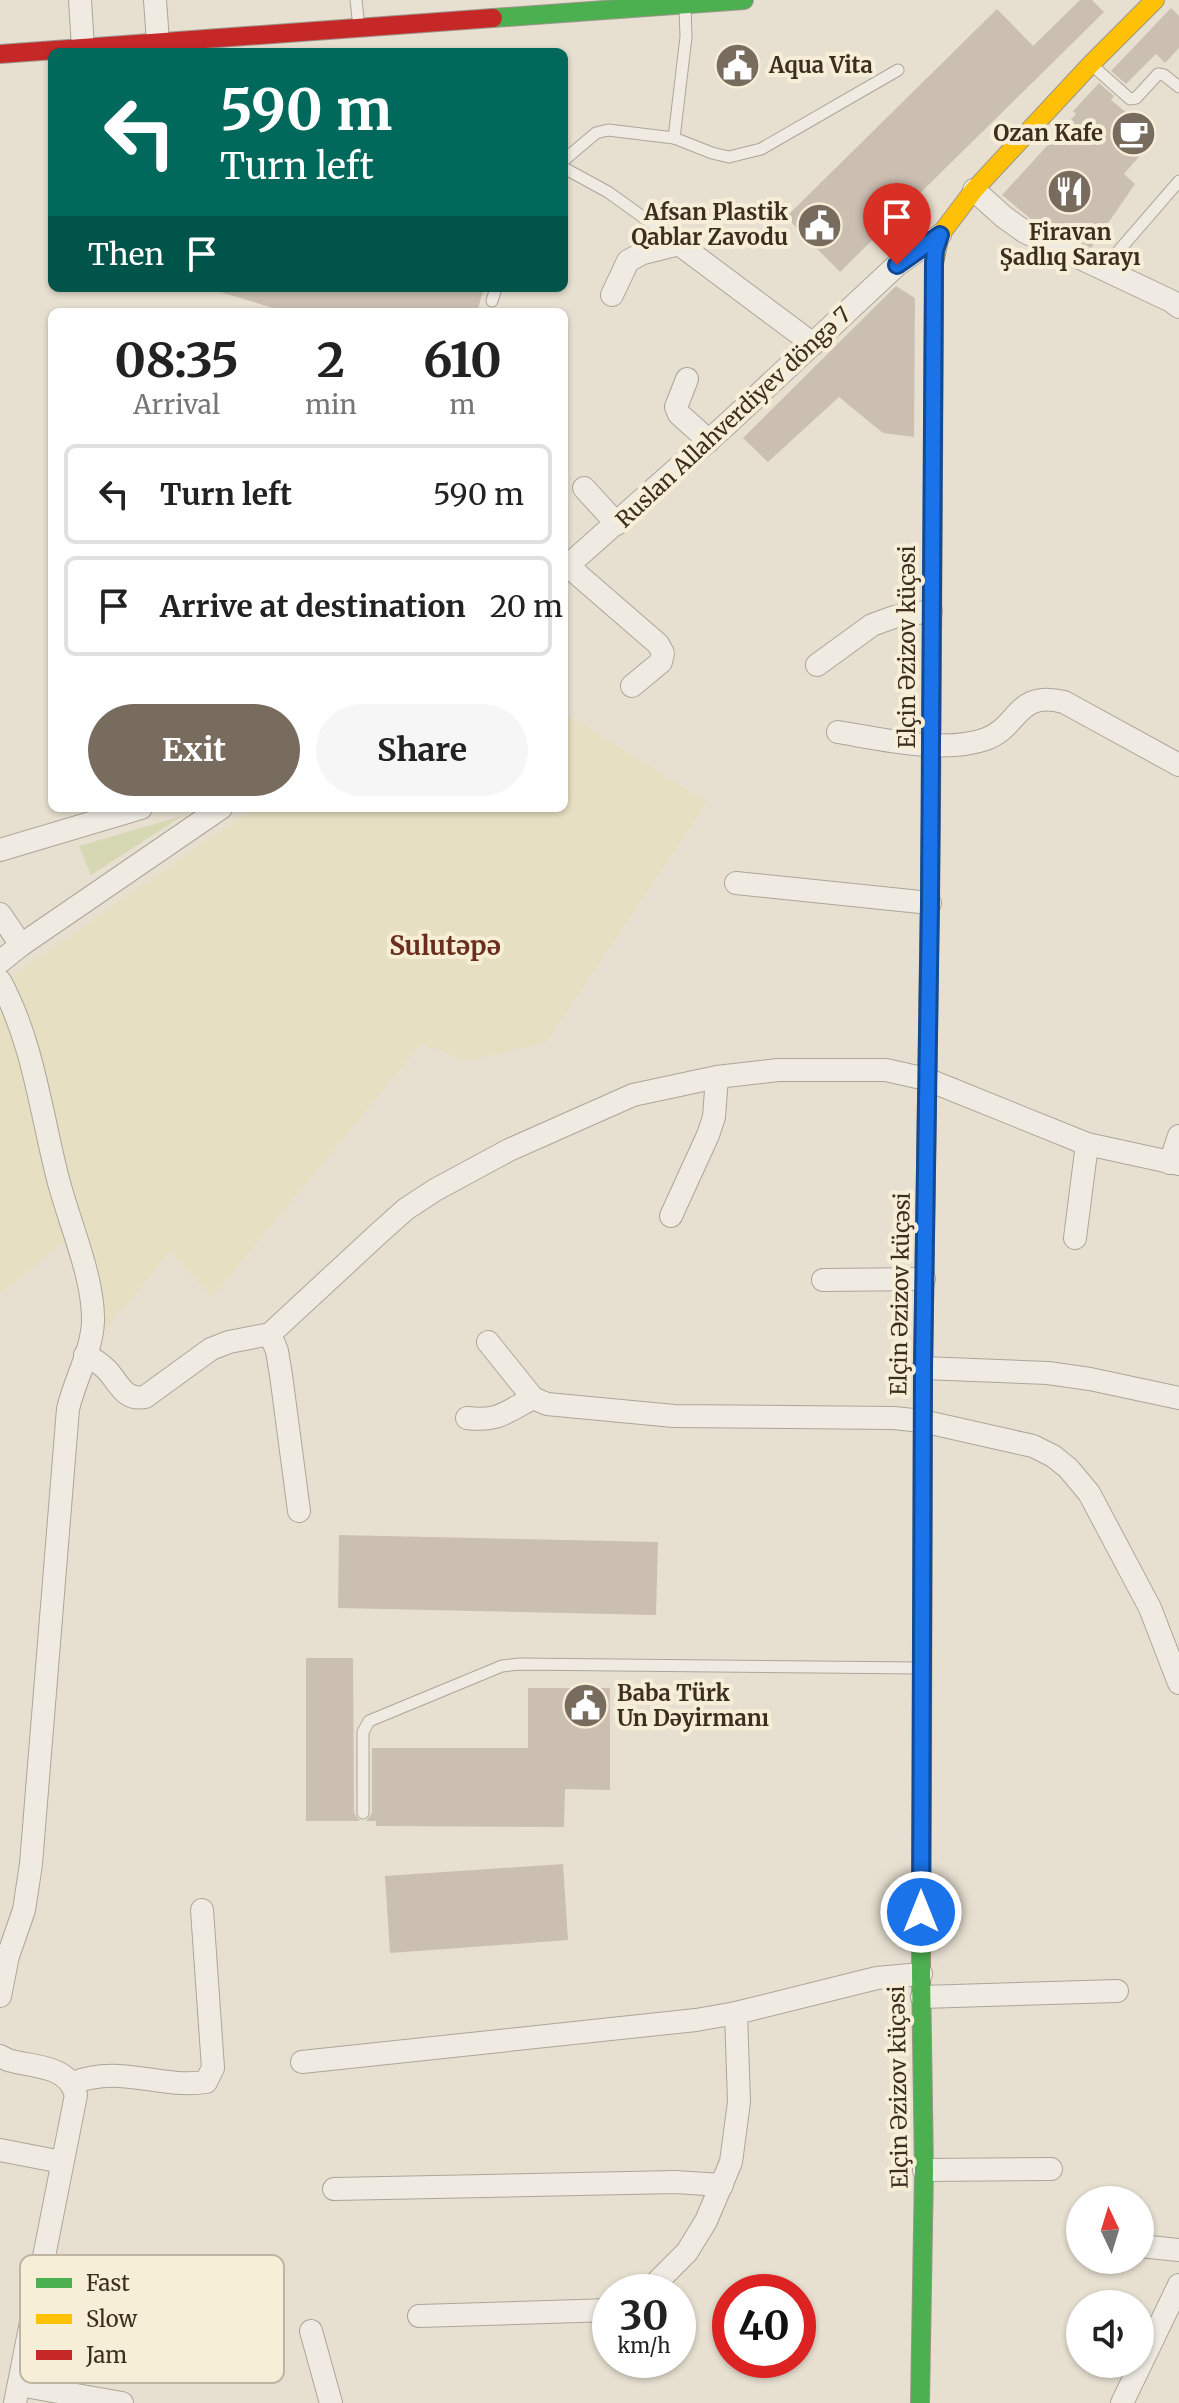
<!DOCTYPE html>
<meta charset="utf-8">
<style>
body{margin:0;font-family:Merriweather,serif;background:#f6f6f6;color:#222;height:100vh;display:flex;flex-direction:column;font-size:30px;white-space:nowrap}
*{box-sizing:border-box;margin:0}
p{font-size:26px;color:#767676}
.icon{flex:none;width:44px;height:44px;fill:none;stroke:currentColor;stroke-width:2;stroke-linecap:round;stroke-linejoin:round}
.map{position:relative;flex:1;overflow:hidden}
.details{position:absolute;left:48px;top:308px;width:520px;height:504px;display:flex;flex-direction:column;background:#fff;border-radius:12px;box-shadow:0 2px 6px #0004}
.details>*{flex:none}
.banner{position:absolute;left:48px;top:48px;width:520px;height:244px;border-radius:12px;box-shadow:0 2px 6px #0004;background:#00695c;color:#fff;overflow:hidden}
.needle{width:52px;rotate:356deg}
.buttons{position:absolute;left:1066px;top:2186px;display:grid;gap:16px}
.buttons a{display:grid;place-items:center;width:88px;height:88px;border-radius:50%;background:#fff;box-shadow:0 2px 6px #0004;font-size:40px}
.speed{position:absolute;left:592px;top:2274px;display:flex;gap:16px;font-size:40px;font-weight:700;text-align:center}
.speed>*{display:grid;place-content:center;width:104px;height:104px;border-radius:50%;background:#fff;box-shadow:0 2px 6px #0004;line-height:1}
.speed small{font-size:20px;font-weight:400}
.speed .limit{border:12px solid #d22;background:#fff;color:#111}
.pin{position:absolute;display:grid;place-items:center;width:68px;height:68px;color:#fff;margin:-82px -34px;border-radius:50% 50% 50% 0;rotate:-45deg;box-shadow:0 0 8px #0007}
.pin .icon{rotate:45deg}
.me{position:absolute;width:88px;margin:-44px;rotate:0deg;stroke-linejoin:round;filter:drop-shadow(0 0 6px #0008)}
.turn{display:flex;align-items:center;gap:28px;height:168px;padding:0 40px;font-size:36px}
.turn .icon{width:104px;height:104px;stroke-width:2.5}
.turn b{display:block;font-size:56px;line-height:68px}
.then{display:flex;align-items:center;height:76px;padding:0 40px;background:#0003;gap:16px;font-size:30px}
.eta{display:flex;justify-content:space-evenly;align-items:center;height:136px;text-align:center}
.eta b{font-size:48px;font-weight:700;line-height:56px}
.cta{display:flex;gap:16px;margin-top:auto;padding:16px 40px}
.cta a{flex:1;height:92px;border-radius:48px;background:#786c5e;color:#fff;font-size:32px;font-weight:700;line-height:92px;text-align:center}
.cta a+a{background:#f6f6f6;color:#222}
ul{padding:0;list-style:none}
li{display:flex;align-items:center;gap:24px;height:100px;margin:0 16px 12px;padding:0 24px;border:4px solid #e0e0e0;border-radius:12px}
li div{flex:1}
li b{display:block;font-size:30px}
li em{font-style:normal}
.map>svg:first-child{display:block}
</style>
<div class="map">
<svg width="1179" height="2403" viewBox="0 0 1179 2403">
<rect width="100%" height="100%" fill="#e7e0d1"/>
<path fill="#e6dfc2" d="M564,713L707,802L546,1042L468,1061L421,1044L212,1297L170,1251L104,1331L102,1283L89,1237L60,1245L0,1294V985L253,808H564Z"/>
<path fill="#d6d7b3" d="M182,816L91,875L79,846Z"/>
<g fill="#cbbfb2">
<path d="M1080,0H1092L1104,12L840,272L786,217L997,9L1033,46Z"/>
<path d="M1171,8L1179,16V48L1165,63L1156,54L1126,84L1111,71Z"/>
<path d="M1099,83L1114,96L1111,100L1156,137L1124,174L1135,184L1091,248L1032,220L1002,195L1076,114L1073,111Z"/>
<path d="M896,286L915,298L914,437L883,433L839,397L768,462L743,438Z"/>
<path d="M220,288H484L477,312H287L220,292Z"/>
<path d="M339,1535L658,1542L656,1615L338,1608Z"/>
<path d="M306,1658H353L354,1813L360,1821H306Z"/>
<path d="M528,1688H610V1790L565,1789L564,1827L376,1826V1821H366L372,1813V1748H528Z"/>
<path d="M563,1864L568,1940L390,1953L385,1876Z"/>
</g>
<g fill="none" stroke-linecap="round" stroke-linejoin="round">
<defs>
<g id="lane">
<path d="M356,0L359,27"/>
<path d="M1094,67L1130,99L1136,98L1158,74L1164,75L1179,87"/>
<path d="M674,138L686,37L685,7"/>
<path d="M564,160L596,133L608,130L674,138L712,153L729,157L761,149L898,70"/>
<path d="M564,168L608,192L679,243"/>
<path d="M1103,269L1179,181"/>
<path d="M492,301L496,288"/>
<path d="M363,1813V1732L369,1721L502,1666L520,1664L920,1668"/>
</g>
<g id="street">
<path d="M80,0L83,48"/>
<path d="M155,0L158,42"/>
<path d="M974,190L1004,217L1025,232L1171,301L1179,307"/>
<path d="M612,295L628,261L643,253L679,244L813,344"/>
<path d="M687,379L676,407L679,414L709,441"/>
<path d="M584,488L617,524"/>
<path d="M568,566L658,644L663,653L661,662L632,686"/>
<path d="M564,569L725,426L897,265L940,235"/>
<path d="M817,665L872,625L894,617L931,611"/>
<path d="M838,732C880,739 945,754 986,739C1020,726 1016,690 1064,702L1179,765"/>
<path d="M0,850L141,808"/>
<path d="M736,883L930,903"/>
<path d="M0,914L21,945"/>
<path d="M0,962L21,945L221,808"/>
<path d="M0,981C33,1041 41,1113 58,1179C69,1222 94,1278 93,1321C92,1351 75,1379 68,1409L31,1864L24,1910L8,1956L0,1996"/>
<path d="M1170,1163L1179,1136"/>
<path d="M671,1216L708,1135L714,1117L717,1077"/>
<path d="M1075,1238L1087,1144"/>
<path d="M823,1280L924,1279"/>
<path d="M270,1334L277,1351L281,1375L299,1511"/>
<path d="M488,1342L533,1398L547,1404L674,1416L894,1418L922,1421L1033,1446L1053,1456L1068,1468L1089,1493L1150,1608L1179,1683"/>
<path d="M85,1355C94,1359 101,1364 108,1371C119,1384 125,1401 145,1397L211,1349L229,1342L270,1334L378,1234L406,1209L435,1190L509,1150L633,1095L717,1077L778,1070H886L926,1079L1087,1144L1179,1164"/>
<path d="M923,1368L1048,1373L1090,1379L1179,1398"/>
<path d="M467,1418C498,1422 506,1412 533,1398"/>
<path d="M922,1997L1117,1991"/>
<path d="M0,2056L8,2060C35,2068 67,2064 76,2095L15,2403"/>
<path d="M302,2062L696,2020L736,2013L877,1978L921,1974"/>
<path d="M72,2083C122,2064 158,2089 206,2082L213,2068L202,1910"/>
<path d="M0,2150L62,2162"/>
<path d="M924,2170L1051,2169"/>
<path d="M334,2189L675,2182L722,2185"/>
<path d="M1140,2246L1179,2250"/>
<path d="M647,2292L687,2252L706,2221L731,2162L739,2102L736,2013"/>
<path d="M419,2316L610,2310"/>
<path d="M311,2331L331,2403"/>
<path d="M19,2385L122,2403"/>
<path d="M1122,2403L1179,2285"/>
</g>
<g id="fast">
<path d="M493,18L744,0"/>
<path d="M923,1380L931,816"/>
<path d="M920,2403L924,2170L921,1974L922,1799"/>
</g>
<g id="slow">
<path d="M934,303V263L940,235L974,190L1091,64L1155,0"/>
<path d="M922,1799L923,1380"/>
</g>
<g id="jam">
<path d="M0,54L493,18"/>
<path d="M931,816L934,303"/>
</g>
</defs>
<use href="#lane" stroke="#ada599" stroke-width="13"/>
<use href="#street" stroke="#ada599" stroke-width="24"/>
<use href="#fast" stroke="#9c958a" stroke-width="20"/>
<use href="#slow" stroke="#9c958a" stroke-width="20"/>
<use href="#jam" stroke="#9c958a" stroke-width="20"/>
<use href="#lane" stroke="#efebe3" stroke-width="11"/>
<use href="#street" stroke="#efebe3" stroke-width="22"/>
<use href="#fast" stroke="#4caf50" stroke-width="18"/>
<use href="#slow" stroke="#ffc107" stroke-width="18"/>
<use href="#jam" stroke="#c62828" stroke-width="18"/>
</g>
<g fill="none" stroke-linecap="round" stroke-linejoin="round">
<defs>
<path id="route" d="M897,265L940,235L935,250L934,263L930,903L923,1368L921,1912"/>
</defs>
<use href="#route" stroke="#114b97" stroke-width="20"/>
<use href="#route" stroke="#1a73e8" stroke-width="14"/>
</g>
<defs>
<symbol id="civic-disc" viewBox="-11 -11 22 22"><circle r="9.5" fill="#786c5e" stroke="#f7eed8"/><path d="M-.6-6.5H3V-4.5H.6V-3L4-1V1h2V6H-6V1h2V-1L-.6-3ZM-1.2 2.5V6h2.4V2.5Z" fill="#fff"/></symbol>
<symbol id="cafe-disc" viewBox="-11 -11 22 22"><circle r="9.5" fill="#786c5e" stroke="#f7eed8"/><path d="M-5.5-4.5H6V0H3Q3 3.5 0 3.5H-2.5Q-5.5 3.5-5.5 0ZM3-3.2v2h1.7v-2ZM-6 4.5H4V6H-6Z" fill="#fff"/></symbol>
<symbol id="restaurant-disc" viewBox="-11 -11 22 22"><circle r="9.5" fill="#786c5e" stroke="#f7eed8"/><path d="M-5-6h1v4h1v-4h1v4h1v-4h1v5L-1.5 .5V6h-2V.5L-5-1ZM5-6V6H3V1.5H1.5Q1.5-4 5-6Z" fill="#fff"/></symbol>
</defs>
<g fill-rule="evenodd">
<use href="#civic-disc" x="712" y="40" width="51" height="51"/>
<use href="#cafe-disc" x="1108" y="108" width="51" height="51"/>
<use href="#restaurant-disc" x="1044" y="166" width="51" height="51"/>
<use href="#civic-disc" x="794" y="200" width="51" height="51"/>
<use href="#civic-disc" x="560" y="1680" width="51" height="51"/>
</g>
<g text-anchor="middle" stroke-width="8" stroke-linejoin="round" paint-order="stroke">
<g font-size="22" font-weight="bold" fill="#3d2e20" stroke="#f7eed8" text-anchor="start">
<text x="769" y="73">Aqua Vita</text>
<text x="1103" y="141" text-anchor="end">Ozan Kafe</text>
<text x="788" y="220" text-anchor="end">Afsan Plastik<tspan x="788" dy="25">Qablar Zavodu</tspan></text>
<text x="1070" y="240" text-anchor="middle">Firavan<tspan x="1070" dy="25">Şadlıq Sarayı</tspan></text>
<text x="617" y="1701">Baba Türk<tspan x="617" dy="25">Un Dəyirmanı</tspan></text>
</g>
<g font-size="22" fill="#3d2e20" stroke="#f7eed8">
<text transform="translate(733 417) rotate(-43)" y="8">Ruslan Allahverdiyev döngə 7</text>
<text transform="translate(907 647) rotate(-90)" y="8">Elçin Əzizov küçəsi</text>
<text transform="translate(900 1294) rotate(-89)" y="8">Elçin Əzizov küçəsi</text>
<text transform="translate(898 2087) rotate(-91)" y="8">Elçin Əzizov küçəsi</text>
</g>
<g font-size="26" font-weight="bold" fill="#6b2e1e" stroke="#f7eed8">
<text x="445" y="955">Sulutəpə</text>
</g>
</g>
<rect x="20" y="2255" width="264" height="128" rx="12" fill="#f7eed8" stroke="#bfb4a1" stroke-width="2"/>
<rect x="36" y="2278" width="36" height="10" fill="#4caf50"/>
<rect x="36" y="2314" width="36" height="10" fill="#ffc107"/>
<rect x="36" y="2350" width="36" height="10" fill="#c62828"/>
<g font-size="22" fill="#3d2e20">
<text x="86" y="2291">Fast</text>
<text x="86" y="2327">Slow</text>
<text x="86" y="2363">Jam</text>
</g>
</svg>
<div class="buttons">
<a><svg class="needle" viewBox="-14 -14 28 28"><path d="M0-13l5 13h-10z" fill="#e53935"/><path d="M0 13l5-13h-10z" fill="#767676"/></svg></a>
<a><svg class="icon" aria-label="sound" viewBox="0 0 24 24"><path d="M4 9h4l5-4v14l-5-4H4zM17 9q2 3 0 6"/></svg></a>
</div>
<div class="speed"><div>30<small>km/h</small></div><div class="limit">40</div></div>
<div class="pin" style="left:897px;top:265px;background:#d93025"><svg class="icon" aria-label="arrive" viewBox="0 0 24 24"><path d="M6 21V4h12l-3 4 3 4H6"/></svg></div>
<svg class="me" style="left:921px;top:1912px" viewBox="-20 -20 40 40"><circle r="17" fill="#1a73e8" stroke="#fff" stroke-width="3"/><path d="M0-11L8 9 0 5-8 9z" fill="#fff"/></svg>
<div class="banner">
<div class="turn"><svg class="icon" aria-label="left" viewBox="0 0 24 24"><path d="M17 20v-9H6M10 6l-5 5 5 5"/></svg><div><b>590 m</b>Turn left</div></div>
<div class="then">Then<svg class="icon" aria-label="arrive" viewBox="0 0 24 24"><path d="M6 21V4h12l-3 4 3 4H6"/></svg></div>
</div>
<section class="details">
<div class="eta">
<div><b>08:35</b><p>Arrival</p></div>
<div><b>2</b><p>min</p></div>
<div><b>610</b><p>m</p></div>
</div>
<ul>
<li><svg class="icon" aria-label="left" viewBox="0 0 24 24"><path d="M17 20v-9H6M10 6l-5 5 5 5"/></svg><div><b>Turn left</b></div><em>590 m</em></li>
<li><svg class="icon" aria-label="arrive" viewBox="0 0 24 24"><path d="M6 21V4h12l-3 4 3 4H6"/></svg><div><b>Arrive at destination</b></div><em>20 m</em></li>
</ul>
<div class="cta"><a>Exit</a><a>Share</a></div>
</section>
</div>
